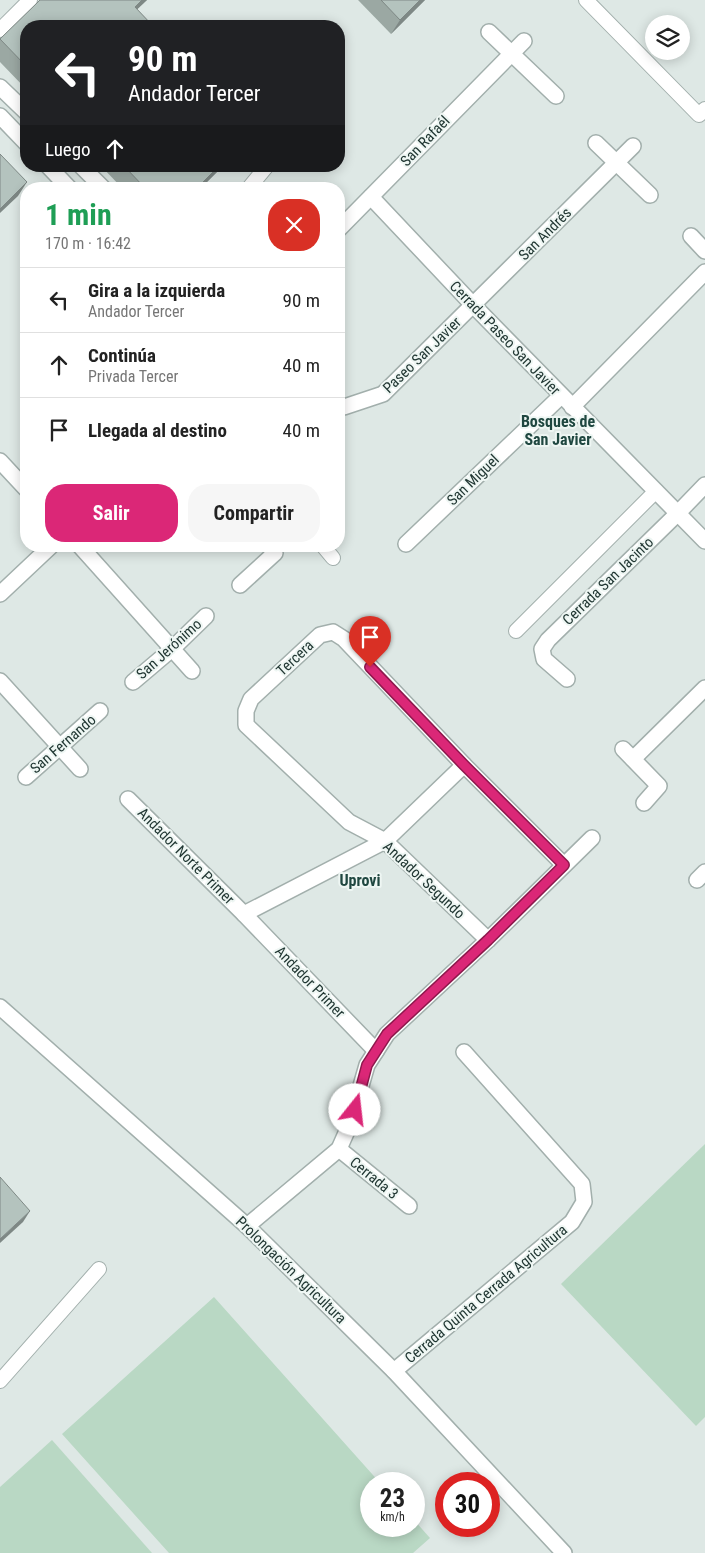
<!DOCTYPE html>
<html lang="es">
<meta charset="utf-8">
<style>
body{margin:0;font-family:"Roboto Condensed",sans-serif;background:#f6f6f6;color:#222;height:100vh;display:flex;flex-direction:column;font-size:19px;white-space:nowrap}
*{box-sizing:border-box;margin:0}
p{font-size:16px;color:#767676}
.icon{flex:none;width:28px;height:28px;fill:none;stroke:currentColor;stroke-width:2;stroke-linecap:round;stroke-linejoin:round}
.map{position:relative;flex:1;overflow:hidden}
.sheet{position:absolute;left:20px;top:182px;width:325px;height:370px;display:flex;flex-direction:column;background:#fff;border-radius:20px;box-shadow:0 2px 12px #0003}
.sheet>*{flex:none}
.guide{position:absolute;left:20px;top:20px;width:325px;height:152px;border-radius:20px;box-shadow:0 2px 12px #0003;background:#202124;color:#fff;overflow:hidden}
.fabs{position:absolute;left:645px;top:15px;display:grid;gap:10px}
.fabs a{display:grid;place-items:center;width:45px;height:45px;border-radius:50%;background:#fff;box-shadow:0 2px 12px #0003;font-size:25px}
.speed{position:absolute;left:360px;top:1472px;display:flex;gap:10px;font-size:25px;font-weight:700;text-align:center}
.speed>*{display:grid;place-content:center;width:65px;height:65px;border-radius:50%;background:#fff;box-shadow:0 2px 12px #0003;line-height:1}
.speed small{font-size:12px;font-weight:400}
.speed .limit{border:8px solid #d22;background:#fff;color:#111}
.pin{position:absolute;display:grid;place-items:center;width:42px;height:42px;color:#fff;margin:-51px -21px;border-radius:50% 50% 50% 0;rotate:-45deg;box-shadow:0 0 5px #0007}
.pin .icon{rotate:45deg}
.me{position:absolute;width:55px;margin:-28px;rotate:16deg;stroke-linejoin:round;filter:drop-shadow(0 0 4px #0008)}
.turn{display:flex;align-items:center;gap:18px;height:105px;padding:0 25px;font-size:22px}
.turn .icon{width:65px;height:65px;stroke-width:2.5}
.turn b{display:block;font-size:35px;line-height:42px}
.then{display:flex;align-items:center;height:48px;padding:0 25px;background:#0003;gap:10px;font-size:19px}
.round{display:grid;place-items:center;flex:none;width:52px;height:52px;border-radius:20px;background:#f6f6f6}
.summary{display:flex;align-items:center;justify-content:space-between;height:85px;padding:0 25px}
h1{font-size:30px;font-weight:700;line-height:38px;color:#1e9e55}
.action{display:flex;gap:10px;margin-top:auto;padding:10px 25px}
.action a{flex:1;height:58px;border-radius:20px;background:#db2777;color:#fff;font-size:20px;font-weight:700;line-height:58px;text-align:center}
.action a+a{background:#f6f6f6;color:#222}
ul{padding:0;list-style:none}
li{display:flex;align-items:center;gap:15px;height:65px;padding:0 25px;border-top:1px solid #e0e0e0}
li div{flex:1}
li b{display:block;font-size:19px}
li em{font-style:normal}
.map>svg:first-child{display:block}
</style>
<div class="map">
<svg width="705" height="1553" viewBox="0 0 705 1553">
<rect width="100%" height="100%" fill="#dee8e5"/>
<g fill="#b9d8c4">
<path d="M705,1144V1417L696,1426L561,1284Z"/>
<path d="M214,1297L381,1484H371V1526H414V1520L430,1538L413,1553H169L62,1434Z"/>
<path d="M52,1440L152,1553H0V1487Z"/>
</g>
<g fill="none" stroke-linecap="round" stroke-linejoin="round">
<defs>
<g id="lane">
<path d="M586,0L699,115L705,109"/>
<path d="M0,30L30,0"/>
<path d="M248,189L267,166"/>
<path d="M323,546L333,558"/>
<path d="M516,631L656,491"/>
<path d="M0,1381L99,1269"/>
</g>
<g id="street">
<path d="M489,32L556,96"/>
<path d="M0,87L26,112"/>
<path d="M0,116L26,143"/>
<path d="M596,143L650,195"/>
<path d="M48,166L70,189"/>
<path d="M81,166L104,189"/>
<path d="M371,197L473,305L705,541"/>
<path d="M339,229L524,41"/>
<path d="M691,236L705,251"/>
<path d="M339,406L344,407L383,394L633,146"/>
<path d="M572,407L705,272"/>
<path d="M0,461L26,489"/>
<path d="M406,544L561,396"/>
<path d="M80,546L192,671"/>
<path d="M240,585L275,553L269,546"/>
<path d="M0,594L51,546"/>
<path d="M567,679L544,659L542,649L548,640L677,514L705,485"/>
<path d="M0,681L80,769"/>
<path d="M133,682L172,649L206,616"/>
<path d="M623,749L659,786L644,803"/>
<path d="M633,759L705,688"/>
<path d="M26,777L100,711"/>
<path d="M128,799L244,914L376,1051"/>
<path d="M697,880L705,872"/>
<path d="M244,914L385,841L464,765"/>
<path d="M488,940L385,841L349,822L246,725V711L251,699L320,635L333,632L344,639L464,765L564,865"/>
<path d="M0,1007L247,1226L394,1371L564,1553"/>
<path d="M339,1149L409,1206"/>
<path d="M247,1226L339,1149L350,1124L367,1065L387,1034L488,940L592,838"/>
<path d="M394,1371L572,1222L584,1202L582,1184L464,1052"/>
</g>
</defs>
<use href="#lane" stroke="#a2afac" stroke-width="16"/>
<use href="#street" stroke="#a2afac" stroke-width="18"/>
<use href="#lane" stroke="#fff" stroke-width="14"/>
<use href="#street" stroke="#fff" stroke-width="15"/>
</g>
<g fill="#9ba8a3">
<path d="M40,0H147L137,9L26,26V89L0,62V39Z"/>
<path d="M358,0H425L391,34Z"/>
<path d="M101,166H223L200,189H123Z"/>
</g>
<g fill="#7e8885">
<path d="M142,0H147L125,21L135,7Z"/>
<path d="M420,0H425L391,34L400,20Z"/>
<path d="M219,166H223L200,189H196Z"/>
<path d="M27,182L18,196L0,213V209Z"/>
<path d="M30,1211L23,1222L0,1243V1239Z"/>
</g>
<g fill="#b4c3be" stroke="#7e8885">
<path d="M40,0H142L135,7L153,26H26V66L0,39Z"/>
<path d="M381,0H420L400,20Z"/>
<path d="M0,154L27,182L0,209Z"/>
<path d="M124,166H219L196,189H146Z"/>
<path d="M0,1177L30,1211L0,1239Z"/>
</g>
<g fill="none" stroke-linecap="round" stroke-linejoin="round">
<defs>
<path id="route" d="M355,1110L367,1065L387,1034L488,940L564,865L464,765L370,667"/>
</defs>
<use href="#route" stroke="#8e194d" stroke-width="12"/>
<use href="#route" stroke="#db2777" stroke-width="9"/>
</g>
<g text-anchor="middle" stroke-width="4" stroke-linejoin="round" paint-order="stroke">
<g font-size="15" fill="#213733" stroke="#eef6f3">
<text transform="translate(425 141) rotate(-46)" y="5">San Rafaél</text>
<text transform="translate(545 234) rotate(-45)" y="5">San Andrés</text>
<text transform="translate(505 338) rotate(46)" y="5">Cerrada Paseo San Javier</text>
<text transform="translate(422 355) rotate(-44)" y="5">Paseo San Javier</text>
<text transform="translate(473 480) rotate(-44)" y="5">San Miguel</text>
<text transform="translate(608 581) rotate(-44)" y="5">Cerrada San Jacinto</text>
<text transform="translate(169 649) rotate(-42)" y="5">San Jerónimo</text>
<text transform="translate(295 658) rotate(-43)" y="5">Tercera</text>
<text transform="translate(63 744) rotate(-41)" y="5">San Fernando</text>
<text transform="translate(186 856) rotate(45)" y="5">Andador Norte Primer</text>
<text transform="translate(424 880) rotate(43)" y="5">Andador Segundo</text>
<text transform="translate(310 982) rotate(46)" y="5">Andador Primer</text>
<text transform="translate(374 1178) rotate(39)" y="5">Cerrada 3</text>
<text transform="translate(291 1270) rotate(44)" y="5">Prolongación Agricultura</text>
<text transform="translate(486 1294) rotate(-40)" y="5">Cerrada Quinta Cerrada Agricultura</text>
</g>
<g font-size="16" font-weight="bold" fill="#1f4740" stroke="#eef6f3">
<text x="558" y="427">Bosques de<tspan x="558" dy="18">San Javier</tspan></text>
<text x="360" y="886">Uprovi</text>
</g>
</g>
</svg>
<div class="fabs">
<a><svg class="icon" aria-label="layers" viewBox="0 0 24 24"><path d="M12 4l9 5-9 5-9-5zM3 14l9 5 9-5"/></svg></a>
</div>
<div class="speed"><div>23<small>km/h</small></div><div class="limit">30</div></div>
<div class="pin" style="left:370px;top:667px;background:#d93025"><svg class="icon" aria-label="arrive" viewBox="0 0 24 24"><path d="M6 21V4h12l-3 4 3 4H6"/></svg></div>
<svg class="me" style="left:355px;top:1110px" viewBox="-20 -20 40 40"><circle r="19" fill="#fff"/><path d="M0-13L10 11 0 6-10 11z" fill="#db2777"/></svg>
<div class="guide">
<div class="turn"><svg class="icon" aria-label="left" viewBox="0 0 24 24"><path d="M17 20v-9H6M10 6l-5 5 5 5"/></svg><div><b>90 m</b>Andador Tercer</div></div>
<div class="then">Luego<svg class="icon" aria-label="ahead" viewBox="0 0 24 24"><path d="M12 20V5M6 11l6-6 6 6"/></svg></div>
</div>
<section class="sheet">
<div class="summary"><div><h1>1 min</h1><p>170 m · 16:42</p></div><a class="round" style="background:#d93025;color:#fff"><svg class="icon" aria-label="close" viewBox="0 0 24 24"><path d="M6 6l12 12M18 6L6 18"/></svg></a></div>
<ul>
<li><svg class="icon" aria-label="left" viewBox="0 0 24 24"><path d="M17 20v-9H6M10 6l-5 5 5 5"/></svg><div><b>Gira a la izquierda</b><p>Andador Tercer</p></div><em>90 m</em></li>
<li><svg class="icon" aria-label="ahead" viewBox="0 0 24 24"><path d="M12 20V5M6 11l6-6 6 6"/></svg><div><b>Continúa</b><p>Privada Tercer</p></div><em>40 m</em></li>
<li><svg class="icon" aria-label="arrive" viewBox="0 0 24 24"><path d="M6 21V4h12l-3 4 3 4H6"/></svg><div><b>Llegada al destino</b></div><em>40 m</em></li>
</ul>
<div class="action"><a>Salir</a><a>Compartir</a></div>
</section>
</div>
